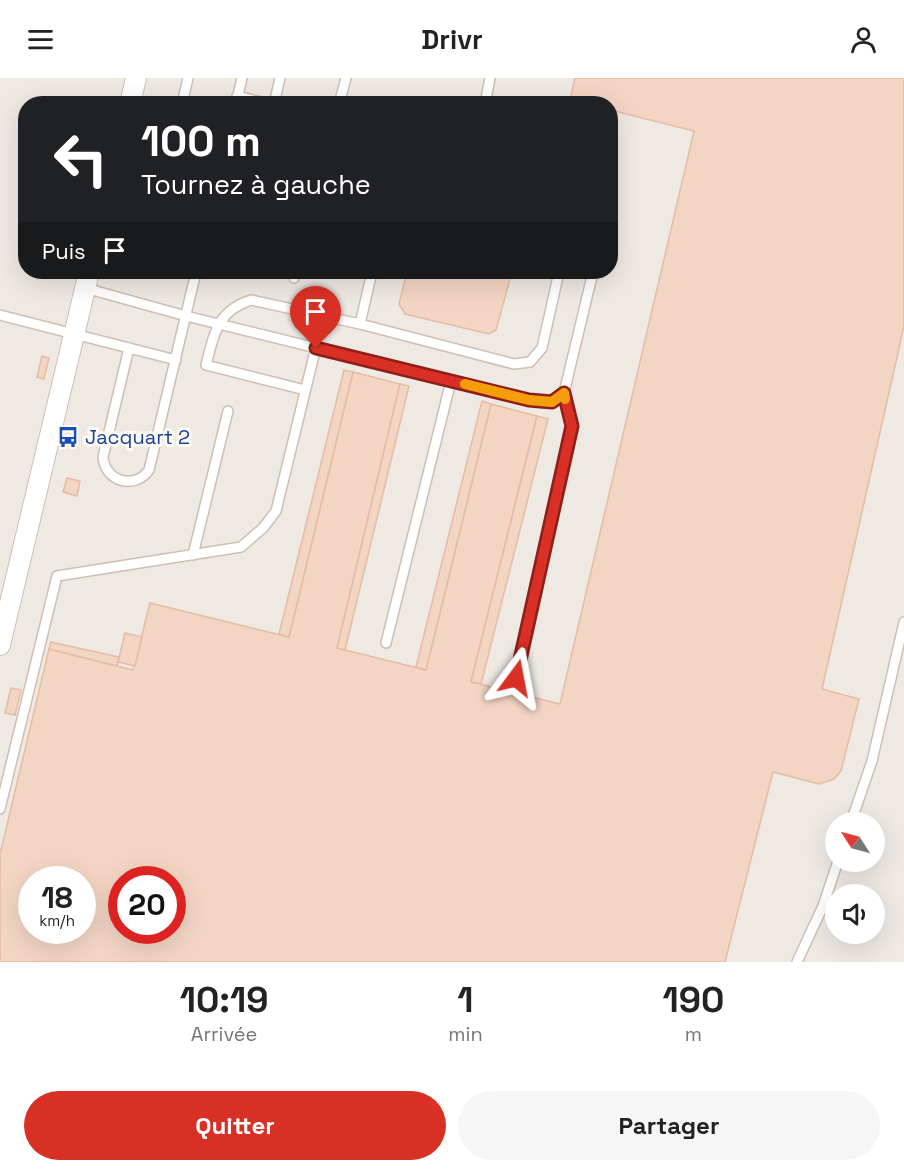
<!DOCTYPE html>
<html lang="fr">
<meta charset="utf-8">
<style>
body{margin:0;font-family:"Space Grotesk",sans-serif;background:#f6f6f6;color:#222;height:100vh;display:flex;flex-direction:column;font-size:22px;white-space:nowrap}
*{box-sizing:border-box;margin:0}
p{font-size:20px;color:#767676}
.icon{flex:none;width:33px;height:33px;fill:none;stroke:currentColor;stroke-width:2;stroke-linecap:round;stroke-linejoin:round}
.map{position:relative;height:884px;overflow:hidden}
.details{display:flex;flex-direction:column;background:#fff;flex:1}
.details>*{flex:none}
.banner{position:absolute;left:18px;top:18px;width:600px;height:183px;border-radius:24px;box-shadow:0 6px 24px #0002;background:#202124;color:#fff;overflow:hidden}
.needle{width:39px;rotate:306deg}
.tools{position:absolute;left:825px;top:734px;display:grid;gap:12px}
.tools a{display:grid;place-items:center;width:60px;height:60px;border-radius:50%;background:#fff;box-shadow:0 6px 24px #0002;font-size:30px}
.speed{position:absolute;left:18px;top:788px;display:flex;gap:12px;font-size:30px;font-weight:700;text-align:center}
.speed>*{display:grid;place-content:center;width:78px;height:78px;border-radius:50%;background:#fff;box-shadow:0 6px 24px #0002;line-height:1}
.speed small{font-size:15px;font-weight:400}
.speed .limit{border:9px solid #d22;background:#fff;color:#111}
.pin{position:absolute;display:grid;place-items:center;width:51px;height:51px;color:#fff;margin:-62px -26px;border-radius:50% 50% 50% 0;rotate:-45deg;box-shadow:0 0 6px #0007}
.pin .icon{rotate:45deg}
.me{position:absolute;width:66px;margin:-33px;rotate:13deg;stroke-linejoin:round;filter:drop-shadow(0 0 4px #0008)}
.turn{display:flex;align-items:center;gap:21px;height:126px;padding:0 24px;font-size:27px}
.turn .icon{width:78px;height:78px;stroke-width:2.5}
.turn b{display:block;font-size:42px;line-height:51px}
.then{display:flex;align-items:center;height:57px;padding:0 24px;background:#0003;gap:12px;font-size:22px}
.eta{display:flex;justify-content:space-evenly;align-items:center;height:102px;text-align:center}
.eta b{font-size:36px;font-weight:700;line-height:42px}
.button{display:flex;gap:12px;margin-top:auto;padding:12px 24px}
.button a{flex:1;height:69px;border-radius:36px;background:#d93025;color:#fff;font-size:24px;font-weight:700;line-height:69px;text-align:center}
.button a+a{background:#f6f6f6;color:#222}
header{display:flex;justify-content:space-between;align-items:center;height:78px;padding:0 24px;background:#fff;font-size:27px;font-weight:700}
.map>svg:first-child{display:block}
</style>
<header><svg class="icon" aria-label="menu" viewBox="0 0 24 24"><path d="M4 6h16M4 12h16M4 18h16"/></svg>Drivr<svg class="icon" aria-label="person" viewBox="0 0 24 24"><circle cx="12" cy="8" r="4"/><path d="M4 21q1-7 8-7t8 7"/></svg></header>
<div class="map">
<svg width="904" height="884" viewBox="0 0 904 884">
<rect width="100%" height="100%" fill="#fdf6ec"/>
<path fill="#efe9e4" fill-rule="evenodd" d="M0,0H904V884H0ZM26,26H610V194H26ZM836,744H874V783H836ZM32,801H82V852H32ZM122,801H172V852H122ZM836,816H874V855H836Z"/>
<g fill="#f3d5c3" stroke="#e6bba3" stroke-width="1.5" fill-rule="evenodd">
<path d="M575,0H904V248L822,611L859,621L841,693L834,701L819,706L773,694L725,884H0V776L49,571L133,592L150,525L289,559L353,294L400,306L337,570L426,592L491,326L537,338L471,604L560,626L694,53L610,32V26H583L570,22ZM32,801H82V852H32ZM122,801H172V852H122Z"/>
<path d="M407,194H512L496,252L489,256L405,236L399,226Z"/>
<path d="M42,278L49,280L44,301L37,299Z"/>
<path d="M344,292L353,294L289,559L279,556Z"/>
<path d="M400,306L409,308L345,572L337,570Z"/>
<path d="M482,323L491,326L426,592L416,589Z"/>
<path d="M537,338L548,341L481,606L471,604Z"/>
<path d="M67,400L80,403L77,418L63,414Z"/>
<path d="M125,555L142,559L135,588L118,584Z"/>
<path d="M51,564L119,579L117,588L49,571Z"/>
<path d="M11,610L21,612L15,637L5,635Z"/>
</g>
<g fill="none" stroke-linecap="round" stroke-linejoin="round">
<defs>
<g id="service">
<path d="M237,18L270,26"/>
<path d="M182,26L188,0"/>
<path d="M236,26L242,0"/>
<path d="M274,26L280,0"/>
<path d="M339,26L346,0"/>
<path d="M485,26L490,0"/>
<path d="M294,200L296,194"/>
<path d="M85,210L186,238L529,322L553,324L564,315L593,194"/>
<path d="M0,237L176,282"/>
<path d="M360,246L514,286L530,284L542,270L559,194"/>
<path d="M129,270L103,379C105,404 135,412 149,392L196,194"/>
<path d="M305,312L206,287C214,256 217,233 251,222L360,246L372,194"/>
<path d="M193,477L228,333"/>
<path d="M386,565L451,303"/>
<path d="M517,600L572,348L564,315"/>
<path d="M0,731L57,498L241,469L263,450L276,433L316,269"/>
<path d="M851,744L872,683L904,544"/>
<path d="M797,884L823,828L838,783"/>
</g>
<g id="minor">
<path d="M130,26L136,0"/>
<path d="M0,567L89,194"/>
</g>
</defs>
<use href="#service" stroke="#d1beb0" stroke-width="12"/>
<use href="#minor" stroke="#d1beb0" stroke-width="22"/>
<use href="#service" stroke="#fff" stroke-width="9"/>
<use href="#minor" stroke="#fff" stroke-width="20"/>
</g>
<g fill="none" stroke-linecap="round" stroke-linejoin="round">
<defs>
<path id="route" d="M316,270L529,322L552,324L564,315L572,348L516,600"/>
</defs>
<use href="#route" stroke="#8d1f18" stroke-width="15"/>
<use href="#route" stroke="#d93025" stroke-width="10"/>
<path stroke="#f59e0b" stroke-width="10" d="M465,306L529,322L552,324L564,315L565,321"/>
</g>
<defs>
<symbol id="bus-bare" viewBox="-9 -9 18 18"><path d="M-5-6H5V4H4V6H2V4H-2V6H-4V4H-5ZM-3.5-4V0h7V-4ZM-3.5 1.2v1.5H-2V1.2ZM2 1.2v1.5H3.5V1.2Z" fill="#1a4fb4" stroke="#fffaf3" stroke-width="2.5" paint-order="stroke"/></symbol>
</defs>
<g fill-rule="evenodd">
<use href="#bus-bare" x="53" y="344" width="30" height="30"/>
</g>
<g text-anchor="middle" stroke-width="6" stroke-linejoin="round" paint-order="stroke">
<g font-size="20" fill="#164399" stroke="#fffaf3" text-anchor="start">
<text x="85" y="366">Jacquart 2</text>
</g>
</g>
</svg>
<div class="tools">
<a><svg class="needle" viewBox="-14 -14 28 28"><path d="M0-13l5 13h-10z" fill="#e53935"/><path d="M0 13l5-13h-10z" fill="#767676"/></svg></a>
<a><svg class="icon" aria-label="sound" viewBox="0 0 24 24"><path d="M4 9h4l5-4v14l-5-4H4zM17 9q2 3 0 6"/></svg></a>
</div>
<div class="speed"><div>18<small>km/h</small></div><div class="limit">20</div></div>
<div class="pin" style="left:316px;top:270px;background:#d93025"><svg class="icon" aria-label="arrive" viewBox="0 0 24 24"><path d="M6 21V4h12l-3 4 3 4H6"/></svg></div>
<svg class="me" style="left:516px;top:600px" viewBox="-20 -20 40 40"><path d="M0-17L14 15 0 8-14 15z" fill="#d93025" stroke="#fff" stroke-width="4"/></svg>
<div class="banner">
<div class="turn"><svg class="icon" aria-label="left" viewBox="0 0 24 24"><path d="M17 20v-9H6M10 6l-5 5 5 5"/></svg><div><b>100 m</b>Tournez à gauche</div></div>
<div class="then">Puis<svg class="icon" aria-label="arrive" viewBox="0 0 24 24"><path d="M6 21V4h12l-3 4 3 4H6"/></svg></div>
</div>
</div>
<section class="details">
<div class="eta">
<div><b>10:19</b><p>Arrivée</p></div>
<div><b>1</b><p>min</p></div>
<div><b>190</b><p>m</p></div>
</div>
<div class="button"><a>Quitter</a><a>Partager</a></div>
</section>
